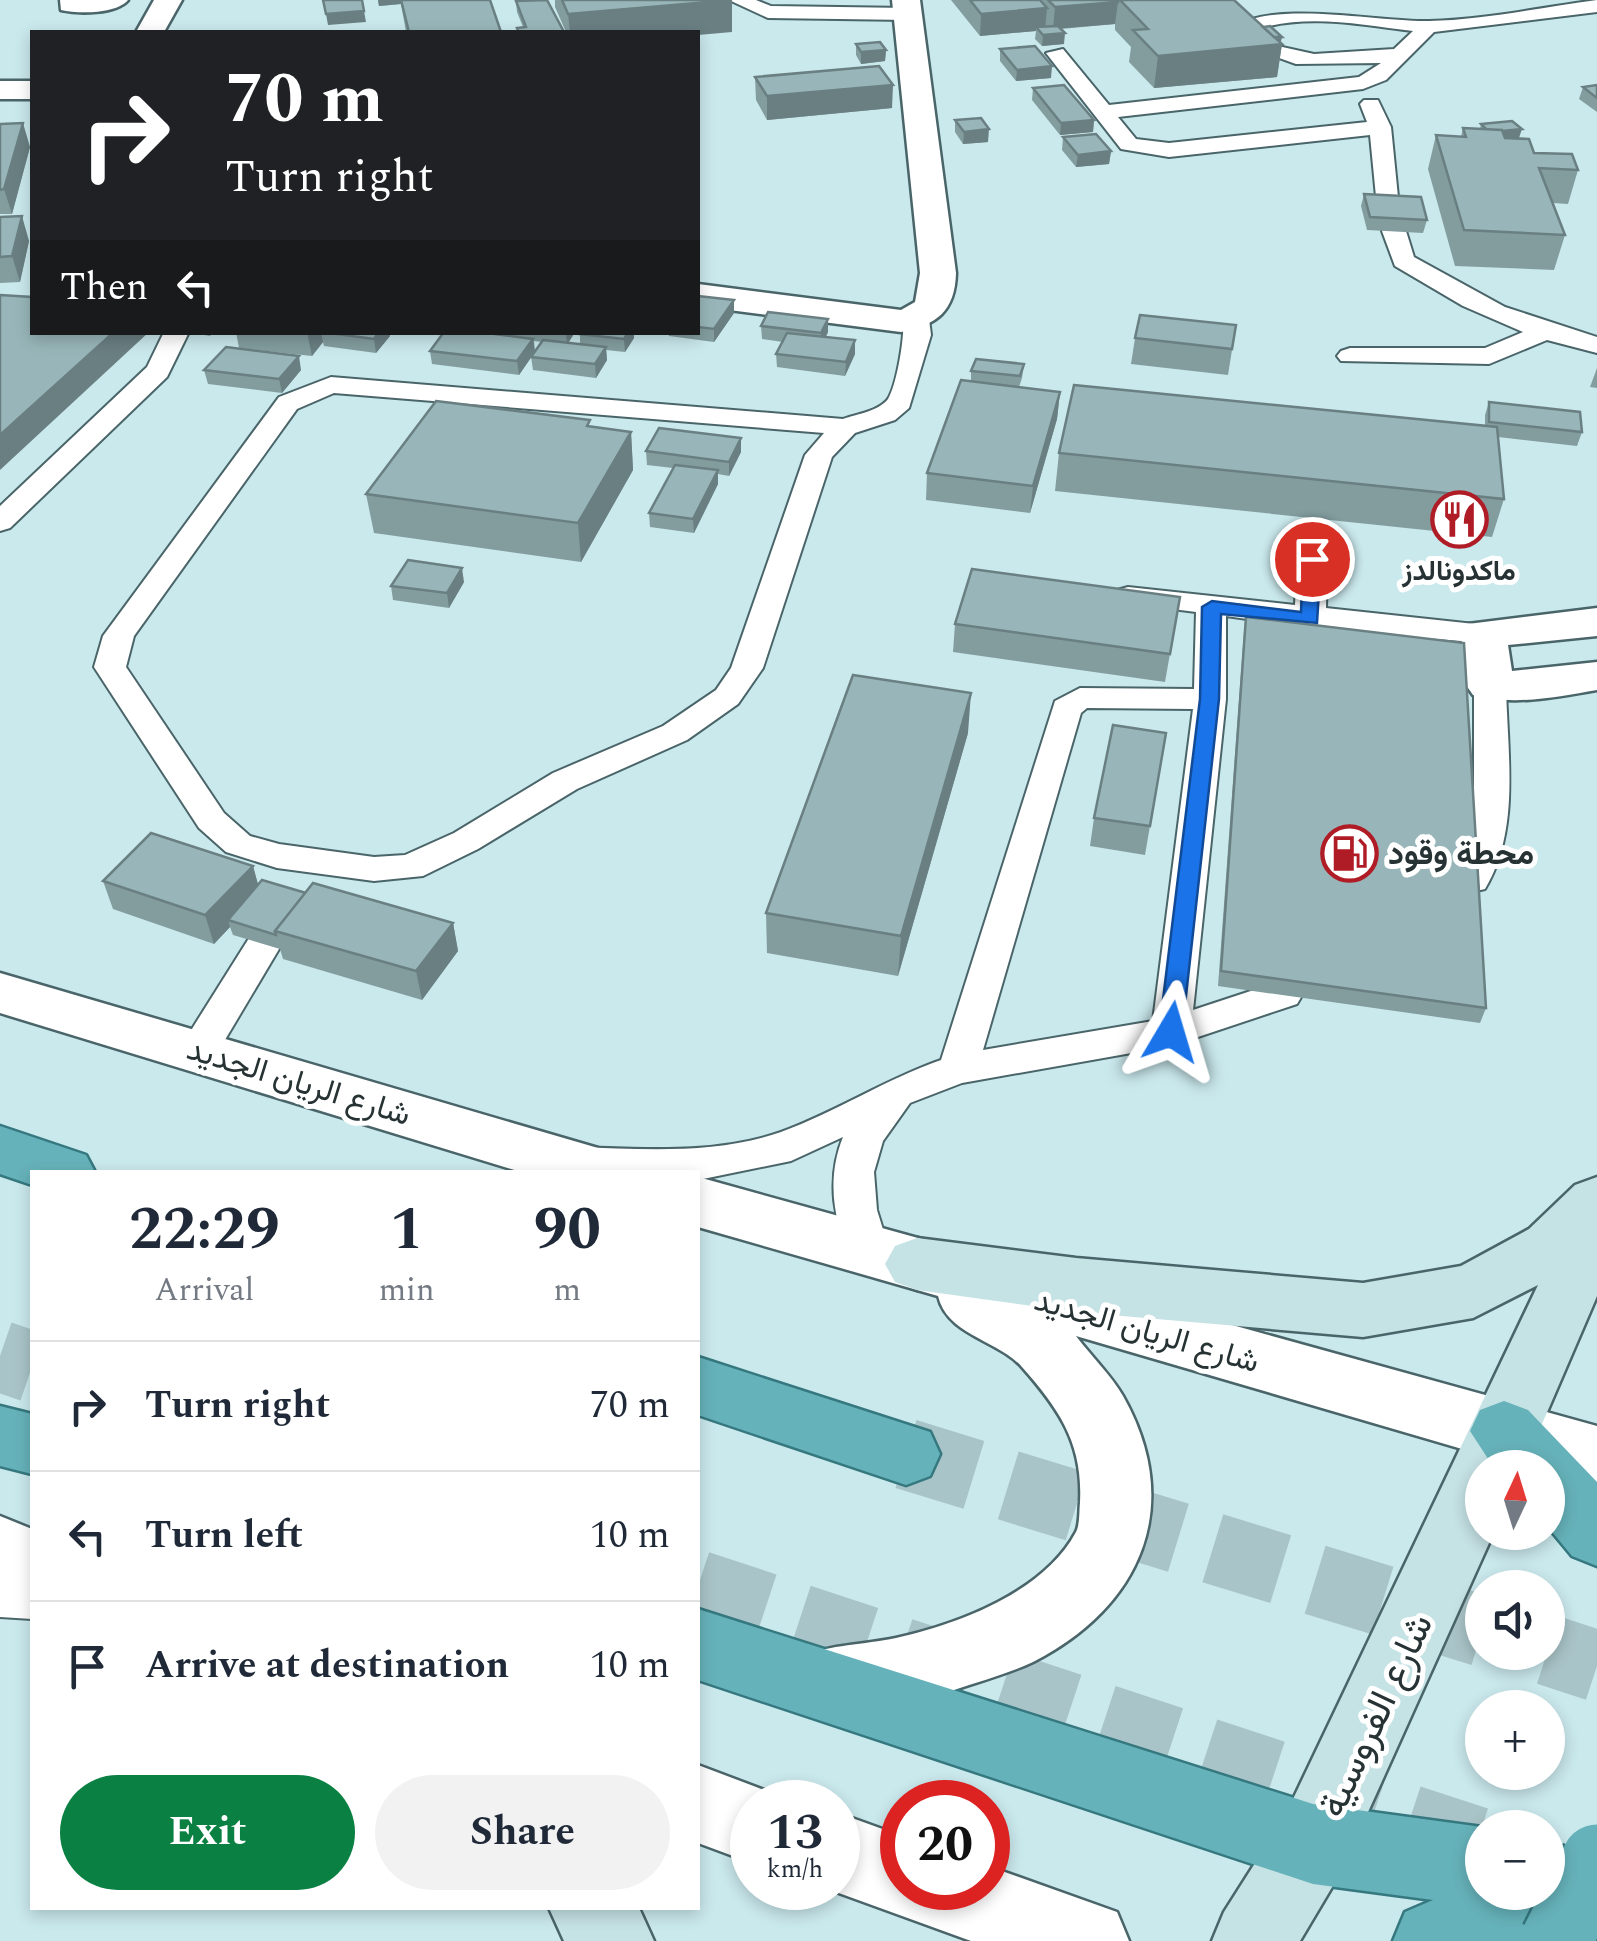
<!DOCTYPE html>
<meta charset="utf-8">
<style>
body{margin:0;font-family:Spectral,Vazirmatn,serif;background:#f2f2f3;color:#1f2937;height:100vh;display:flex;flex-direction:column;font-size:38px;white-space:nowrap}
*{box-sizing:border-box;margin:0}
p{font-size:32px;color:#747a83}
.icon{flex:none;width:55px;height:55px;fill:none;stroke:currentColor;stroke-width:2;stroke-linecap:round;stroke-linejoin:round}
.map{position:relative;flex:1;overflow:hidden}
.side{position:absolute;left:30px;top:1170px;width:670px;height:740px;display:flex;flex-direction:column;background:#fff;border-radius:0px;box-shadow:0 5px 15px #0003}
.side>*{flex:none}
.guide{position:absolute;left:30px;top:30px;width:670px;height:305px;border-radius:0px;box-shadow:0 5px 15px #0003;background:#202124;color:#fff;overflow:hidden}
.needle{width:65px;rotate:4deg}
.buttons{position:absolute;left:1465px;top:1450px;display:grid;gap:20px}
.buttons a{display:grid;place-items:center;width:100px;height:100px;border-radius:50%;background:#fff;box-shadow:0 5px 15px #0003;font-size:50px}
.speed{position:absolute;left:730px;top:1780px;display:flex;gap:20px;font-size:50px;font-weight:700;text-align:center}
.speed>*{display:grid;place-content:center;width:130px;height:130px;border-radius:50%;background:#fff;box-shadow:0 5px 15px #0003;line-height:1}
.speed small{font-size:25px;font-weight:400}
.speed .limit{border:15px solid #d22;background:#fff;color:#111}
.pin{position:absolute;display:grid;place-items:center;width:85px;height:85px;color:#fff;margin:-42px;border:5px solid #fff;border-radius:50%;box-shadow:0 2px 10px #0007}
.me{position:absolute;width:110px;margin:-55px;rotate:7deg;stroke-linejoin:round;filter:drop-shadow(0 0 8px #0008)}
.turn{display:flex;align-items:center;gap:35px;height:210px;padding:0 30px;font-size:45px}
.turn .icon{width:130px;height:130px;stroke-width:2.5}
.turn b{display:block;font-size:70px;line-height:85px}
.then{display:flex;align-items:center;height:95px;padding:0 30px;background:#0003;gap:20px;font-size:38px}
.eta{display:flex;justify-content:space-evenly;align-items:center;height:170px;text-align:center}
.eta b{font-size:60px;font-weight:700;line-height:70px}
.action{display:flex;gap:20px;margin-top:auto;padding:20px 30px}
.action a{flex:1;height:115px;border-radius:60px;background:#0b8043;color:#fff;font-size:40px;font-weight:700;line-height:115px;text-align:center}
.action a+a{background:#f2f2f3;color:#1f2937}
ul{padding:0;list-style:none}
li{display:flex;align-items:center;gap:30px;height:130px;padding:0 30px;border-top:2px solid #e0e1e3}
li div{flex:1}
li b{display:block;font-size:38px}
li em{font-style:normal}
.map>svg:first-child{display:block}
</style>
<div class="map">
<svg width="1597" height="1941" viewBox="0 0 1597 1941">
<rect width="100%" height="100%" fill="#cae9ed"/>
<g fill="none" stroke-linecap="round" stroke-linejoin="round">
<g stroke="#a9c4c8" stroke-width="71" stroke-dasharray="71 36" stroke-linecap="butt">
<path d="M0,1356L32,1367"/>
<path d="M906,1454L1482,1631"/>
<path d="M698,1586L1482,1844"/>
<path d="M1548,1650L1597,1666"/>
</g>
<defs>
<g id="service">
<path d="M729,0H756L771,6L908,8L918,14L908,20L768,18Z"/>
<path d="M1597,0V12L1434,32L1386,80L1363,89L1118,117L1136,139L1169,143L1367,122L1360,104L1364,100H1378L1391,127L1399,207L1388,214L1377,207L1370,135L1169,157L1121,149L1046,53L1063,49L1109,105L1359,77L1381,63L1296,64L1254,49L1264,43L1314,54L1394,49L1413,31C1361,25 1306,13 1255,30L1262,39L1259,43H1245L1233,27C1276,0 1377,22 1429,21C1484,20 1542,7 1597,0Z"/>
<path d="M1394,224L1406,231L1414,257L1505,307L1597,337V353L1547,340L1489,364L1341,361L1337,356L1341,351L1350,348H1485L1523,332L1463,306L1395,266L1382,231Z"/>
<path d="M916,311L929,319L931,335L909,408L895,420L855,433L832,457L763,668L738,704L687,740L577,789L478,849L423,876L374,881L277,868L226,852L199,828L94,667L103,636L279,397L331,377L843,419C857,414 879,411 888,399C897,384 905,336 903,319ZM334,393L824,433L805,455L731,668L716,690L663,726L553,773L454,833L405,855L374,857L279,844L250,836L224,813L126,667L134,636L297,409Z"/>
<path d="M164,332H189L167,377L10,528L0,531V506L147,367Z"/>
<path d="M1312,550L1327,559L1326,608L1484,625L1500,634L1484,643L1310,628L1226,616V699L1193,1010L1284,980L1297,984L1303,994L1297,1004L1171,1046L962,1083L910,1103L883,1141L874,1172L877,1210L890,1252L884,1264L869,1270L854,1264C833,1224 826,1179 843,1137L791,1161L698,1180V1172H560L555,1163L561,1152L576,1147C644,1149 715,1155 781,1132C836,1112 886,1079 941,1060L1055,701L1080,688L1194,689L1196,612L1117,602L1113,596L1117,590L1128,587L1295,605L1297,559ZM1087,708L1193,709L1153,1021L983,1050L1081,713Z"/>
<path d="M1490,675L1506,685C1507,752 1521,829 1485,889L1472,892L1459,889L1454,880L1474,829V685Z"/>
<path d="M264,931L277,935L282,944L213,1060L199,1065L185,1060L179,1050L185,1040L251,935Z"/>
<path d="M0,1571L32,1573V1619L0,1617Z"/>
</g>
<g id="minor">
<path d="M60,0H128C116,14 79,14 61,10Z"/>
<path d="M154,0H182L164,32H136Z"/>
<path d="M892,0H920L956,273C955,311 937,325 901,332L698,306V284L901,310L915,302L920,273Z"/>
<rect x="0" y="81" width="32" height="18"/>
</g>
<g id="tertiary">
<path d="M1597,608V636L1508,645L1512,671L1597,662V690C1556,697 1514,706 1473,695L1466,685L1461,634L1468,624Z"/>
<path d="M0,973L598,1148L619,1155L628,1172H521L0,1013Z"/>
<path d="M698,1177L1597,1426V1488L1548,1473V1468H1527L1076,1336C1091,1356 1111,1375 1123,1396C1185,1506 1141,1607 1033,1662C1008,1674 980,1681 954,1690C905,1708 850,1729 800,1709L789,1683L800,1657C832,1644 863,1645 896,1638C959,1624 1044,1592 1076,1532C1080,1524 1079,1512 1080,1502C1083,1444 1060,1410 1022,1367C998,1340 947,1335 938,1296L698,1227Z"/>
<path d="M0,1516L32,1529V1595L0,1583Z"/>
<path d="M698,1765L780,1796L783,1802H752V1863L698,1843Z"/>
<path d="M838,1813L902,1836V1888H988V1866L1117,1912L1129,1941H971L825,1888H838Z"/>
</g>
<g id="secondary">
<path d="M1597,1177V1296L1523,1468H1482V1532H1494L1341,1872L1300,1941H1212L1224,1912L1285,1816L1538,1285L1473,1318L1363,1337L1076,1312L917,1290L895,1282L885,1264L895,1246L917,1238L1076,1258L1363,1283L1461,1266L1529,1229L1575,1185Z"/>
<path d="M549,1908H639L654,1941H564Z"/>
</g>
<g id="trunk">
<path d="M0,1126L86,1155L95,1172H32V1185L0,1174Z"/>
<path d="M698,1357L930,1432L940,1454L930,1476L906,1485L698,1415Z"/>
<path d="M1504,1401L1528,1410L1597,1482V1566L1572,1556L1548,1527V1468H1494L1470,1431L1480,1410Z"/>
<path d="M0,1406L32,1414V1474L0,1466Z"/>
<path d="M698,1609L1313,1804L1482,1827V1892H1548V1875L1597,1864V1941H1393L1405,1912L1433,1900L1313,1884L698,1680Z"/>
</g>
</defs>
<use href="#service" stroke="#4a6569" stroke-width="4"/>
<use href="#minor" stroke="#4a6569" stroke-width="5"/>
<use href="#tertiary" stroke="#4a6569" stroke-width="5"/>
<use href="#secondary" stroke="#4a6569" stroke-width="5"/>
<use href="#trunk" stroke="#36787f" stroke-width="5"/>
<use href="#service" fill="#fff" fill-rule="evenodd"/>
<use href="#minor" fill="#fff" fill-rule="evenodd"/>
<use href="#tertiary" fill="#fff" fill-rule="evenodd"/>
<use href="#secondary" fill="#c5e2e5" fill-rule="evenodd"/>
<use href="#trunk" fill="#66b2ba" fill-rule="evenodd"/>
<defs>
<path id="trunk-bridge" d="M1556,1941L1597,1860"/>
</defs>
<use href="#trunk-bridge" stroke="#36787f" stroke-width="76" stroke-linecap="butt"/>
<use href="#trunk-bridge" stroke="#66b2ba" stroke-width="71"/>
</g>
<g fill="#839d9f" fill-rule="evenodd">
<path d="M378,0H490L501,32H406L401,4L379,6Z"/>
<path d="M555,0H734H732V32H566L555,7Z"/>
<path d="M951,0H1234L1263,27L1282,37L1280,43L1282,44L1277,77L1154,88L1129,62L1131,47L1115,30V24L1061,29L1064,44L1042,46L1035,39L1036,31L980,36Z"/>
<path d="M516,1L564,32H518L517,28L523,27L517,12Z"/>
<path d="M856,44L886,50L885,61L861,64L856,55Z"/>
<path d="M1000,49L1051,78L1016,81L1000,61Z"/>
<path d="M755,77L892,108L767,120L756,100Z"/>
<path d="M1597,85V112L1579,99L1583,87Z"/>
<path d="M1033,88L1094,120L1093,132L1060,135L1032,100Z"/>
<path d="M955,120L988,142L963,144L955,132Z"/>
<path d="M0,124L30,147L12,214H0Z"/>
<path d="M1481,124L1519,139L1534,153L1578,170L1568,204L1553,203L1565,235L1554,270L1455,266L1428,169L1436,135L1461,137L1463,128L1480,129Z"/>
<path d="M1063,137L1111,151L1109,164L1076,167L1062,150Z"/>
<path d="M1364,194L1427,220L1423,233L1367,230L1361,206Z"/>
<path d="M0,217L29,241L20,282L0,283Z"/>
<path d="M698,296L734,313L714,342L669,336L668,332H698Z"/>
<path d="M828,319V332L826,337L855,354L845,376L777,367L776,354L783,342L762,339L761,326Z"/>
<path d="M1236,325L1228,375L1131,364L1135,338Z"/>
<path d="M188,332H213L210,336Z"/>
<path d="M236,332H389L390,336L376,353L324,346L323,342L312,356L239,348Z"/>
<path d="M423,332H479L513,337L512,332H575L568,343L580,344V332H641L634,333V338L625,352L606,350L607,360L596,378L533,370L531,357L519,375L432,364L430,351L442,335ZM534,341L542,342L535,352Z"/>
<path d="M1024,364L1022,378L1019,387L1060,392L1057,419L1030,513L926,500L927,473L971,381V371Z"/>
<path d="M1597,368V388L1590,387Z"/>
<path d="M204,370H301L282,393L208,384Z"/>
<path d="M1489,402L1582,432L1577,446L1498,437L1504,499L1492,537L1055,491L1059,453L1485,426V415Z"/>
<path d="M591,427L631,432L633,470L581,562L374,533L366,494Z"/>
<path d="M646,451L741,452L729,476L718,474V484L694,533L650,527L649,513L673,468L647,465Z"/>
<path d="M464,582L449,608L393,600L391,586Z"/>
<path d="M1180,597L1165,682L953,652L955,624Z"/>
<path d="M1246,617L1486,1008L1480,1023L1218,986L1244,631Z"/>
<path d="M968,733L898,976L767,953L766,913Z"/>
<path d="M1166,733L1145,855L1090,846L1094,818Z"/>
<path d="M253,866L258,885L306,893L453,923L458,951L422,1000L283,959L280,949L233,935L230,927L214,944L113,909L103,881Z"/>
</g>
<g fill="#6a7f82">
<path d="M378,0H411V3L379,6Z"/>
<path d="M732,0V32L698,35V32H570L568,14Z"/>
<path d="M1118,2L1115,24L1053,29L1055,7Z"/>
<path d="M1047,8L1045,30L1036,27V31L980,36L981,14Z"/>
<path d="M364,11L366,22L328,25L326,14Z"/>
<path d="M1065,33L1064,44L1042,46L1043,35Z"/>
<path d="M1282,37L1280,45L1282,44L1277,77L1154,88L1158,56L1251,39Z"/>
<path d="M886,50L885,61L861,64V52Z"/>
<path d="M1052,66L1051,78L1016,81L1017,70Z"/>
<path d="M893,85L892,108L767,120V96Z"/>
<path d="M1094,120L1093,132L1060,135L1061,123Z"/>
<path d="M23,123L30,147L12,214L4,189Z"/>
<path d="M989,129L988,142L963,144L964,132Z"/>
<path d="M1522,129L1518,141L1487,144L1491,132Z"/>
<path d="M1111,151L1109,164L1076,167L1078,155Z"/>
<path d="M22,216L29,241L20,282L12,256Z"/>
<path d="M734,300V313L714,342V329Z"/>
<path d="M828,319V332L821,346V333Z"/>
<path d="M114,332H149L0,470V435Z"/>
<path d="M307,332H332L321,333L323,342L312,356Z"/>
<path d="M379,332H389L390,336L376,353L374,339Z"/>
<path d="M566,332H575L567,345Z"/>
<path d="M628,332H634V338L625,352L624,339Z"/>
<path d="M533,339L535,352L519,375L517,361Z"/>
<path d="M855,340V354L845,376L846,362Z"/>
<path d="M606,347L607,360L596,378L595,364Z"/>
<path d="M299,356L301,370L282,393L279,379Z"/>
<path d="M1060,392L1057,419L1030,513L1033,486Z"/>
<path d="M631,432L633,470L581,562L578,523Z"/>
<path d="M741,438V452L729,476V462Z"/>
<path d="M718,470V484L694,533L693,519Z"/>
<path d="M462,568L464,582L449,608L447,593Z"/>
<path d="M971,693L968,733L898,976L901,936Z"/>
<path d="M253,866L261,895L228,920L230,927L214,944L205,915Z"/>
<path d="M453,923L458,951L422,1000L416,971Z"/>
</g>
<g fill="#98b6b9" stroke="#6a7f82" stroke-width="2.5">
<path d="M323,0H362L364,11L326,14Z"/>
<path d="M401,0H490L501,32H409Z"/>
<path d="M547,0L564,32H519L517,28L526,27L516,1Z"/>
<path d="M562,0H732L568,14Z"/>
<path d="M970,0H1040L1047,8L981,14Z"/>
<path d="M1048,0H1118V2L1055,7Z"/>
<path d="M1120,0H1234L1282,44L1158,56L1133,30L1148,29Z"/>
<path d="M1058,26L1065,33L1043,35L1036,27Z"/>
<path d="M1270,26L1282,37H1274L1263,27Z"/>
<path d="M880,42L886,50L861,52L856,44Z"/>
<path d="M1035,46L1052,66L1017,70L1000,49Z"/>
<path d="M879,66L893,85L767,96L755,77Z"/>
<path d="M1064,85L1094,120L1061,123L1033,88Z"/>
<path d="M1597,85V98L1583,87Z"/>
<path d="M981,118L989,129L964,132L955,120Z"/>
<path d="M1512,121L1522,129L1502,131L1487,130L1481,124Z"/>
<path d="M23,123L4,189L0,190V124Z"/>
<path d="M1463,128L1502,130L1505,138L1529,139L1534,153L1572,154L1578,170L1539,168L1565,235L1464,230L1436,135L1466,137Z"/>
<path d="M1096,134L1111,151L1078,155L1063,137Z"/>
<path d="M1364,194L1421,197L1427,220L1370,217Z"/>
<path d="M22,216L12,256L0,257V217Z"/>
<path d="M0,295L32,297V332H114L0,435Z"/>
<path d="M698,296L734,300L714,329L698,327Z"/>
<path d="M768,312L828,319L821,333L761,326Z"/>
<path d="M1140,315L1236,325L1232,349L1135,338Z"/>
<path d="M322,332H379L374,339Z"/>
<path d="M444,332H479L533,339L517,361L430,351Z"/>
<path d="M580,332H628L624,339L579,334Z"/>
<path d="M787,333L855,340L846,362L776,354Z"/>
<path d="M543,340L606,347L595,364L531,357Z"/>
<path d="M226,347L299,356L279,379L204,370Z"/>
<path d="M976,359L1024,364L1020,376L971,371Z"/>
<path d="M961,380L1060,392L1033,486L927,473Z"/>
<path d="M1074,385L1497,427L1504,499L1059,453Z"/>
<path d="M436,401L590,420L587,426L631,432L578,523L366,494Z"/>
<path d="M1489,402L1580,412L1582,432L1489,422Z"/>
<path d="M659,428L741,438L729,462L646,451Z"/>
<path d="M675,465L718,470L693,519L649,513Z"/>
<path d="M408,560L462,568L447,593L391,586Z"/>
<path d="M972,569L1180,597L1170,654L955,624Z"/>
<path d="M1246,617L1464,643L1486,1008L1221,971Z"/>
<path d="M853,675L971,693L901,936L766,913Z"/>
<path d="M1113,725L1166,733L1150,826L1094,818Z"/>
<path d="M151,833L253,866L205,915L103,881Z"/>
<path d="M262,880L306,893L275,931L276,935L228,920Z"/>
<path d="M313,883L453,923L416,971L275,931Z"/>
</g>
<path fill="#1a73e8" stroke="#114b97" stroke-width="2.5" d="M1312,554L1321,559L1317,623L1221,614L1219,699L1182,1032L1171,1041L1159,1032L1200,699L1202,607L1212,601L1301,612L1303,559Z"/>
<defs>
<symbol id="restaurant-ring" viewBox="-11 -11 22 22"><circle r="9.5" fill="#fff" stroke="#af1c25" stroke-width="1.5"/><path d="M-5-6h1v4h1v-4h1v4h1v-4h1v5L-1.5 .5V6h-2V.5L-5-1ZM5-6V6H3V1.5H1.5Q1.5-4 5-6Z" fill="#af1c25"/></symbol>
<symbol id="fuel-ring" viewBox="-11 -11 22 22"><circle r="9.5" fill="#fff" stroke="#af1c25" stroke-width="1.5"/><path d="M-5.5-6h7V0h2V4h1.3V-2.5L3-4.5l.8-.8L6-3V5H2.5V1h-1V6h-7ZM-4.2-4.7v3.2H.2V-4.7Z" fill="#af1c25"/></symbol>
</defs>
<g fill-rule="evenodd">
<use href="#restaurant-ring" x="1428" y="488" width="63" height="63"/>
<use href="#fuel-ring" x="1318" y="822" width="63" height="63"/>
</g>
<g text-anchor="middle" stroke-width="10" stroke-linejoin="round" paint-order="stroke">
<g font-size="28" font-weight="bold" fill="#263233" stroke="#fff">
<text x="1459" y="580">ماكدونالدز</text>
</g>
<g font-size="32" font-weight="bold" fill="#263233" stroke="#fff" text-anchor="start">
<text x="1388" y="864">محطة وقود</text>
</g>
<g font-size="32" fill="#263233" stroke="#fff">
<text transform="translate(299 1081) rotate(17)" y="11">شارع الريان الجديد</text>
<text transform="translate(1147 1330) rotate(16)" y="11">شارع الريان الجديد</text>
</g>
<g font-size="38" fill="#263233" stroke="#fff">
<text transform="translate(1375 1715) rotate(-65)" y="13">شارع الفروسية</text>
</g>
</g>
</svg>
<div class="buttons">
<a><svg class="needle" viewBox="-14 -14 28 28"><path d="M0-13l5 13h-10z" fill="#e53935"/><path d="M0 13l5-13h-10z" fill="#747a83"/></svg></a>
<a><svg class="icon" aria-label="sound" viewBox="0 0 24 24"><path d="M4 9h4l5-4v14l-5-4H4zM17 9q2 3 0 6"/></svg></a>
<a>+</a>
<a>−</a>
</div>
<div class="speed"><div>13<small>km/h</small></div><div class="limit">20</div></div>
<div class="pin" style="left:1312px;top:559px;background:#d93025"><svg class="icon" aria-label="arrive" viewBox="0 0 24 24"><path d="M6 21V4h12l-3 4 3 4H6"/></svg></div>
<svg class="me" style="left:1171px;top:1032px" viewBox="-20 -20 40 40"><path d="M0-17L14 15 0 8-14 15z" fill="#1a73e8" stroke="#fff" stroke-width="4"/></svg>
<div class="guide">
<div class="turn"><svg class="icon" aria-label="right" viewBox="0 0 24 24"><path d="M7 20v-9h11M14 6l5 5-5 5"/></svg><div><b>70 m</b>Turn right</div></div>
<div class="then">Then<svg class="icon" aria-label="left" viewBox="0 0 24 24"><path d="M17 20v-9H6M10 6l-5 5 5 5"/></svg></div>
</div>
<section class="side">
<div class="eta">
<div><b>22:29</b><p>Arrival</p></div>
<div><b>1</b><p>min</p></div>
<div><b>90</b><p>m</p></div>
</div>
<ul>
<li><svg class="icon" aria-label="right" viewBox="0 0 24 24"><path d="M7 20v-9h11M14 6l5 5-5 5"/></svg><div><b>Turn right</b></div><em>70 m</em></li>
<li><svg class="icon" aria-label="left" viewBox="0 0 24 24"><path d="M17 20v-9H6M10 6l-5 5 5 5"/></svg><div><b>Turn left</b></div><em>10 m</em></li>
<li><svg class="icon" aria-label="arrive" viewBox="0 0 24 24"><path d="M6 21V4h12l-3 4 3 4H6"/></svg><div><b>Arrive at destination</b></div><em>10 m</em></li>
</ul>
<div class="action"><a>Exit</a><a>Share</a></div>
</section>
</div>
